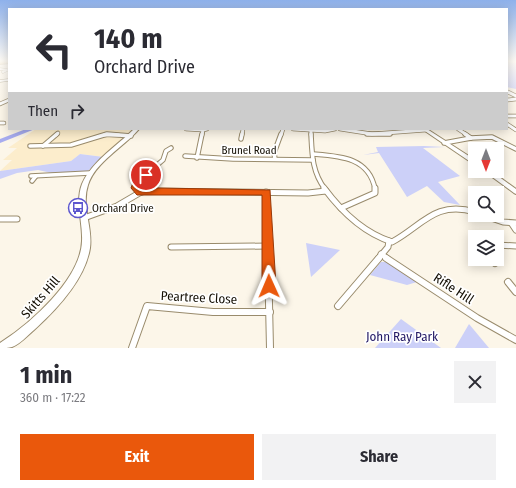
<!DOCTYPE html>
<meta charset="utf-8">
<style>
body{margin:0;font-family:"Fira Sans Condensed",sans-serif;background:#f2f2f3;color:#2b2b33;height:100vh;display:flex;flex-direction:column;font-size:15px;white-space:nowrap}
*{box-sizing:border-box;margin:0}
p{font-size:13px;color:#7c7c81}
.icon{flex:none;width:22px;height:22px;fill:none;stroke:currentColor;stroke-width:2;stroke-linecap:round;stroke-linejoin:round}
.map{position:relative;height:348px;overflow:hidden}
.panel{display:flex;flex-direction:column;background:#fff;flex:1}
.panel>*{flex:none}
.hud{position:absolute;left:8px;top:8px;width:500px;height:122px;border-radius:0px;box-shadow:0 2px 10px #0003;background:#fff;color:#2b2b33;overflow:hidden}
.needle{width:26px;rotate:180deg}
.tools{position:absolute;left:468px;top:142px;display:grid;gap:8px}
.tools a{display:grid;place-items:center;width:36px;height:36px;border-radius:0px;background:#fff;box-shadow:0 2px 10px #0003;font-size:20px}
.pin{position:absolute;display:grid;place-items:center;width:34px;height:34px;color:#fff;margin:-17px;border:2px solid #fff;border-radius:50%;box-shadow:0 1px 4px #0007}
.me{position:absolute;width:44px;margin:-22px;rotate:359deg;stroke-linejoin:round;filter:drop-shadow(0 0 3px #0008)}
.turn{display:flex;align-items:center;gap:14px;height:84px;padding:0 20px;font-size:18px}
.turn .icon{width:52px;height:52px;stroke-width:2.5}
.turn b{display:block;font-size:28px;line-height:34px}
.then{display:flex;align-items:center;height:38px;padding:0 20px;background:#0003;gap:8px;font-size:15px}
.round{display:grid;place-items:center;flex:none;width:42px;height:42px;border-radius:0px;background:#f2f2f3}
.headline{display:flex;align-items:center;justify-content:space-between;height:68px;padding:0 20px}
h1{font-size:24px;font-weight:700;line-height:30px}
.primary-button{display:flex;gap:8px;margin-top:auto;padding:8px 20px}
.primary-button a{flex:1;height:46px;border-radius:0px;background:#ea580c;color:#fff;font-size:16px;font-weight:700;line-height:46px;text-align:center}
.primary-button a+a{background:#f2f2f3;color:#2b2b33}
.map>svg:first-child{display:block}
</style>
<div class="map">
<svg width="516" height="348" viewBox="0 0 516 348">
<rect width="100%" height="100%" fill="#fcf6e9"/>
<path fill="#fcedcc" d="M36,129H134L128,133L123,137L124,139L104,157L80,154L71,161L0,171L12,160H3L17,148H8Z"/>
<g fill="#ccd0f8">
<path d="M507,62L516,63V89L507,87Z"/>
<path d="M424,146L445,147L423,148L460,176L438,182L460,205L444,202L427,186L407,197L379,153L363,155L378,152L376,147Z"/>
<path d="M80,154L104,157L88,171L56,174L38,170L17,173L0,179V171L71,161Z"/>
<path d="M306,243L340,250L311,277Z"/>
<path d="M381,262H388L417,282L407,285L370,275Z"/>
<path d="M401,319L441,348H375Z"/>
<path d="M469,324L489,348H455Z"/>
</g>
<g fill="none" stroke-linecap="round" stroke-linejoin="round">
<path fill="#a7acef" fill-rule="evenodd" d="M26,129H35L0,143V139Z"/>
<defs>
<g id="street-far4">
<path d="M0,69L7,70L3,72"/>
<path d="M0,81L8,80"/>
<path d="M507,92L510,93"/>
</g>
<g id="street-far3">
<path d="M508,92L516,96"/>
<path d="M507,100L516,99"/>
<path d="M0,104L9,100"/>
<path d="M507,116H516"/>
<path d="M0,123H4"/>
<path d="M507,124L516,130"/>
<path d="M186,129L203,130"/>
<path d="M293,129L325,131L335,129"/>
<path d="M340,129L372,134L426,130"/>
<path d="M458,129L467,135"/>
<path d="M311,131V135"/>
<path d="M56,135L58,133"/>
<path d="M104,135H119"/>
<path d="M202,135L203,130L207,129"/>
<path d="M242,135L243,129"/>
<path d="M281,135L283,129"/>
</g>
<g id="street-far2">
<path d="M311,134C312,154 312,172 325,189"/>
<path d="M367,134H390"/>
<path d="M465,134L471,138"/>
<path d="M241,139L242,134"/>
<path d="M444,143L471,138L492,137L516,149"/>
<path d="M30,146L71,145L107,134L131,136"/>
<path d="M43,146L57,134"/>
<path d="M313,154C339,156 369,157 375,189"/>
<path d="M185,156L233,159L313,160"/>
<path d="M197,158L202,134"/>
<path d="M275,159L274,153L281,134"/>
<path d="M31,176L90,173"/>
<path d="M32,181L36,176"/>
<path d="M137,189V182L163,160L166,151L171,148"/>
</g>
<g id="street-far1">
<path d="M136,188L141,192"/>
<path d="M324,188C341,211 364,233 392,242C422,226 435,200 475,212"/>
<path d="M266,192L268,259"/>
<path d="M341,208L375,193V188"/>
<path d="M482,215L503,222L516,223"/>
<path d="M84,218L117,206L141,192L147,191L308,193L326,191"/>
<path d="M0,219H17"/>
<path d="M512,224L516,230"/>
<path d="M475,235L476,237"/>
<path d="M497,245L516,246"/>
<path d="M171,247L268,246"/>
<path d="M381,254L388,259"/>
<path d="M378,259L388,247L389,241"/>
</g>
<g id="street">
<path d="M268,258L270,348"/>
<path d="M386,258L477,318L516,340"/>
<path d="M492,259L495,263"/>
<path d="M508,282L516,292"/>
<path d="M338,306L379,258"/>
<path d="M132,348L147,306L213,312H270"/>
</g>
<g id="secondary">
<path d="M134,129H139C124,147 95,162 88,185C81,206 93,227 90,248C85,280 56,310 34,330C27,336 20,344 12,347C9,348 4,348 0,348V343C30,324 81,279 82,241C83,223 75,202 82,184C91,162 118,145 134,129Z"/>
<path d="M422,129H427L475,160V165Z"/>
<path d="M484,171H491L516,189V194L514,193Z"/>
</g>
<path id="highway" d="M9,61V63L0,64V62Z"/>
</defs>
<use href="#street-far4" stroke="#998b6c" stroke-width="3"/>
<use href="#street-far3" stroke="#998b6c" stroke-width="4.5"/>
<use href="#street-far2" stroke="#998b6c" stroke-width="5.5"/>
<use href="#street-far1" stroke="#998b6c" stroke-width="7"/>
<use href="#street" stroke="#998b6c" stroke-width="8"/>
<use href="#secondary" stroke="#998b6c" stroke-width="2"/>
<use href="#highway" stroke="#8b6e29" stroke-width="2"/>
<use href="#street-far4" stroke="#fff" stroke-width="2"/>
<use href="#street-far3" stroke="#fff" stroke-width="3"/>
<use href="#street-far2" stroke="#fff" stroke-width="3.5"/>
<use href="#street-far1" stroke="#fff" stroke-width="5"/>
<use href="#street" stroke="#fff" stroke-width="6"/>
<use href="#secondary" fill="#fff" fill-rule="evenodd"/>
<use href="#highway" fill="#caa13c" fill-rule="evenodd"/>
</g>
<linearGradient id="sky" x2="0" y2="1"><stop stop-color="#8eb1eb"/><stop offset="0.56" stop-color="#fefbf5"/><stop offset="1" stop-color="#fefbf5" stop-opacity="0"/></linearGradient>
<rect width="516" height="109" fill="url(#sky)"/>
<path fill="#ea580c" stroke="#983908" d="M146,172L150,175L142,183L141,187L143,189L157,188L270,190L276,286L274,290L269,292L264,290L262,286V195H137L131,188L134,180Z"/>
<defs>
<symbol id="bus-ring" viewBox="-11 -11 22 22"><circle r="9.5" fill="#fff" stroke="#5d57cf" stroke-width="1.5"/><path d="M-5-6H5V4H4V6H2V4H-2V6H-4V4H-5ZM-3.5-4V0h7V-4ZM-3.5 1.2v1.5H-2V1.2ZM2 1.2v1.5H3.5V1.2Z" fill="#5d57cf"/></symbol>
</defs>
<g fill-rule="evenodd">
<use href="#bus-ring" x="67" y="197" width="22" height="22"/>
</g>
<g text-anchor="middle" stroke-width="3.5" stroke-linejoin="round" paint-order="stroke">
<g font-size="11" fill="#151005" stroke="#fff">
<text x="249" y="154">Brunel Road</text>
</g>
<g font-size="11" fill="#151005" stroke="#fff" text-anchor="start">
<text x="92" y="212">Orchard Drive</text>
</g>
<g font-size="13" fill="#151005" stroke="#fff">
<text transform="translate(454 288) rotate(33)" y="5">Rifle Hill</text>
<text transform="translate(40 297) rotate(-49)" y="5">Skitts Hill</text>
<text transform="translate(199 297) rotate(3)" y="5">Peartree Close</text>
</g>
<g font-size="13" fill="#231965" stroke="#fff">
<text x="402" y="341">John Ray Park</text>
</g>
</g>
</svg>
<div class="tools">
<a><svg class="needle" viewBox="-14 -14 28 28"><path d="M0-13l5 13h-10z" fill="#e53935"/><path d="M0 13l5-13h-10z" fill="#7c7c81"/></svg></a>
<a><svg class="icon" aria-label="search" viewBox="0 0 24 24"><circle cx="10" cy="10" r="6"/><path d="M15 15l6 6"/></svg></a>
<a><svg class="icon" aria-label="layers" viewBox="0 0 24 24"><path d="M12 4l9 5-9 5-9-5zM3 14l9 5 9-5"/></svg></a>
</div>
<div class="pin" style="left:146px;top:175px;background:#d93025"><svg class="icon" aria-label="arrive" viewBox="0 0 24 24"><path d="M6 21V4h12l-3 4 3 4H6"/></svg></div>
<svg class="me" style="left:269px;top:286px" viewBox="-20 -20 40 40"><path d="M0-17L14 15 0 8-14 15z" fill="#ea580c" stroke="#fff" stroke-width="4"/></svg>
<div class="hud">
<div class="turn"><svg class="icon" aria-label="left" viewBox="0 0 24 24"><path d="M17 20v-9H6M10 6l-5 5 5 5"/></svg><div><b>140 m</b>Orchard Drive</div></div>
<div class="then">Then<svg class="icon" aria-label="right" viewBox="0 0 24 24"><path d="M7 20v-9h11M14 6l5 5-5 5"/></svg></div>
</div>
</div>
<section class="panel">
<div class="headline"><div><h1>1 min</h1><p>360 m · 17:22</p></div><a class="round"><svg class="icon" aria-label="close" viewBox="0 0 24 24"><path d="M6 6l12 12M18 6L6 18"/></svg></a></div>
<div class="primary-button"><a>Exit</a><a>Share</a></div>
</section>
